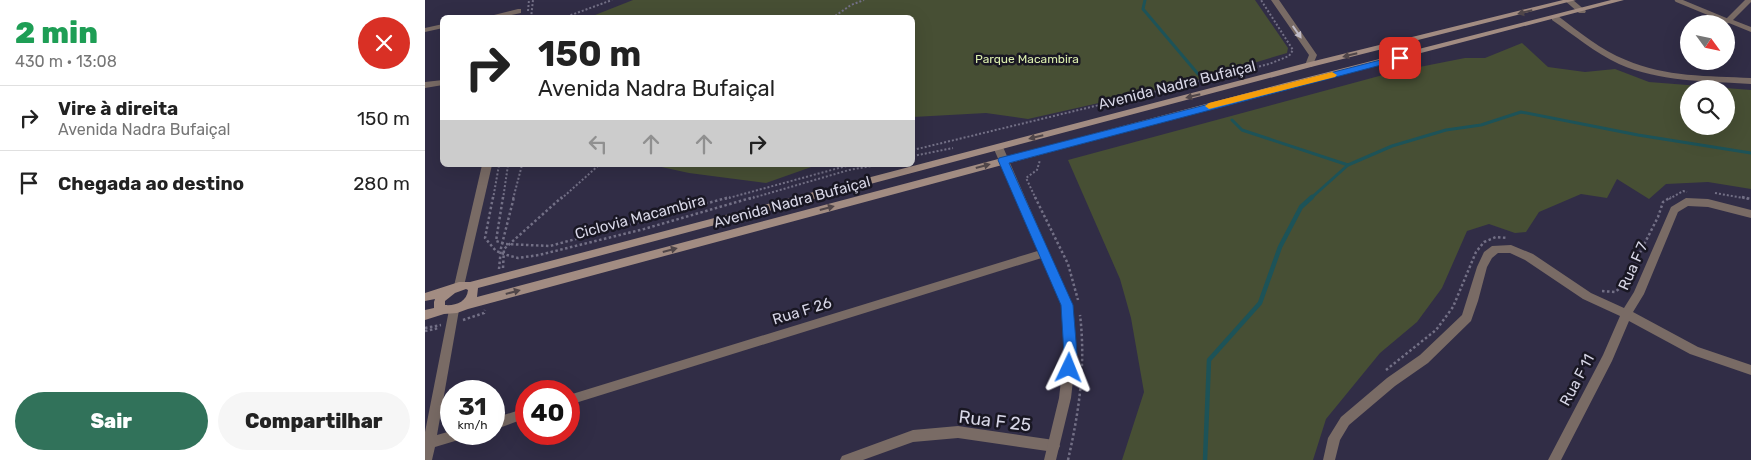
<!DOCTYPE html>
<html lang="pt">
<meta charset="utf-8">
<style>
body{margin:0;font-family:Rubik,sans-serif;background:#f6f6f6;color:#222;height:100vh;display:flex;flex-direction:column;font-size:19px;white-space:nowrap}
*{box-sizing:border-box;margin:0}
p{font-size:16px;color:#767676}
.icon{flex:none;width:28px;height:28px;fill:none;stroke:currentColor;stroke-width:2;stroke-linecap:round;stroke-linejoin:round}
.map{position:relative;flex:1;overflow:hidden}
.side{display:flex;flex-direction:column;background:#fff;width:425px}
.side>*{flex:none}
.hud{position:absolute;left:15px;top:15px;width:475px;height:152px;border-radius:8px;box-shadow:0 5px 20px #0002;background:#fff;color:#222;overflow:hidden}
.needle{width:32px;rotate:123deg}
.tools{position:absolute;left:1255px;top:15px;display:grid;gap:10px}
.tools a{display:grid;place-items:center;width:55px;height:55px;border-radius:50%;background:#fff;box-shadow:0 5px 20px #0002;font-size:25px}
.speed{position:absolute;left:15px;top:380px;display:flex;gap:10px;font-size:25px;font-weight:700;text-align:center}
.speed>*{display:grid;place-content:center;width:65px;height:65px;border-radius:50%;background:#fff;box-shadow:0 5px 20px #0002;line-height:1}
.speed small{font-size:12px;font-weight:400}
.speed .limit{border:8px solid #d22;background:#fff;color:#111}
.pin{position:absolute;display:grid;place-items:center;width:42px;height:42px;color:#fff;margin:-21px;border-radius:10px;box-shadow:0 2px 8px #0006}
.me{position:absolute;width:55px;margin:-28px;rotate:2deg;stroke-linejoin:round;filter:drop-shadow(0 0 4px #0008)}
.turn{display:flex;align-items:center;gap:18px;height:105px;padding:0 15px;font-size:22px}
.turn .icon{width:65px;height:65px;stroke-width:2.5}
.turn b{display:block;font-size:35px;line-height:42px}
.lanes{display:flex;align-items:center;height:48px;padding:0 15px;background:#0003;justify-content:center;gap:25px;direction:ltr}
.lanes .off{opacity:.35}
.round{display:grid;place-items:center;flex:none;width:52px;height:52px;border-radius:26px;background:#f6f6f6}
.head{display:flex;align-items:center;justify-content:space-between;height:85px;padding:0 15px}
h1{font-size:30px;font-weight:800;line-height:38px;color:#1e9e55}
.action{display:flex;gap:10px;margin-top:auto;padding:10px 15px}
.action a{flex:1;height:58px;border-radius:30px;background:#31725a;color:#fff;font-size:20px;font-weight:800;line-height:58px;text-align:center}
.action a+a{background:#f6f6f6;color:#222}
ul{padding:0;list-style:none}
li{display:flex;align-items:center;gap:15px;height:65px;padding:0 15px;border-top:1px solid #e0e0e0}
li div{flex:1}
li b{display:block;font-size:19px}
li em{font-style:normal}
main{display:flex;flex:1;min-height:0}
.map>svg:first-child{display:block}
</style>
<main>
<section class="side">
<div class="head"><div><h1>2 min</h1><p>430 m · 13:08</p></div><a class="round" style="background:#d93025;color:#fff"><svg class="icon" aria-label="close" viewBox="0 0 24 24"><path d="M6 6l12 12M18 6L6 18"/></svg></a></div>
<ul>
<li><svg class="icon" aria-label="right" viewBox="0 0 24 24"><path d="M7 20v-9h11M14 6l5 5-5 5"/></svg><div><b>Vire à direita</b><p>Avenida Nadra Bufaiçal</p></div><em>150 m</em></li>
<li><svg class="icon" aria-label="arrive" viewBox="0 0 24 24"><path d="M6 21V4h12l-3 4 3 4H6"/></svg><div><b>Chegada ao destino</b></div><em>280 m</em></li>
</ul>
<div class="action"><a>Sair</a><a>Compartilhar</a></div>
</section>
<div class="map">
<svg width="1326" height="460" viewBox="0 0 1326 460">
<rect width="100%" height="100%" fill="#312d46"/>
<g fill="#474f34" fill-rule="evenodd">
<path d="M208,0H830L863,48L862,53L758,84L603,119L561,113L488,117V18L165,17Z"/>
<path d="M1097,43L1123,67L1160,72L1190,69L1224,82L1326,90V189L1283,182L1241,184L1224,199L1192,179L1182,198L1156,194L1114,212L1101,232L1090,233L1064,224L1042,231L1017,288L992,322L955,353L901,419L888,460H697L719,392L706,318L695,279L643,160L969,72L1040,58H1060ZM1264,89H1301V126H1264Z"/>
<path d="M227,165H392L341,183L264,173Z"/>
</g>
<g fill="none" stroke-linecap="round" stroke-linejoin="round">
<g stroke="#1d5358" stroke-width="3">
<path d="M720,0L718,9L773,74"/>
<path d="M807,120L817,130L923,165"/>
<path d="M885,199L923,165L967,146L1021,130L1056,125L1096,112L1213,135L1326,153"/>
</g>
<path stroke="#1d5358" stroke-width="4.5" d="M780,460L784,360L835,303L855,247L876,207L887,197"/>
<g stroke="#737086" stroke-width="2" stroke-dasharray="2 2" stroke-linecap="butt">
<path d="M103,11L104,0"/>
<path d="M106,18L108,0"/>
<path d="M138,18L187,0"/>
<path d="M407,18L426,5L439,0"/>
<path d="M488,150L844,64L864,56L868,50L836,0"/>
<path d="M488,156L528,148"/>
<path d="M1290,193L1324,199"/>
<path d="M68,199L74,165"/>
<path d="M78,199L83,165"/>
<path d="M88,199L97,165"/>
<path d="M136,199L174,165"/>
<path d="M300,199L425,165"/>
<path d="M324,199L424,170L452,165"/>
<path d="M611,199L601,178L612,170L615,160"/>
<path d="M1244,199L1258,191L1262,192"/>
</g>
<g stroke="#737086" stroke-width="2.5" stroke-dasharray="2.5 2.5" stroke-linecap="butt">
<path d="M68,197L60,238L71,251L82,255L93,258L114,255L219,229L329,197"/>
<path d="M78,197L71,241L80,244L125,246L305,197"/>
<path d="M610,197L643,264L653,300"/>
<path d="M1317,197L1326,199"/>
<path d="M78,268L79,249L137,197"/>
<path d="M74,269L76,248L89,197"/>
<path d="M1177,291L1190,292L1198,286L1233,217L1238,202L1246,197"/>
<path d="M38,320L59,313L60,310"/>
<path d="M0,328L16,325"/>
<path d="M0,331L14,328"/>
<path d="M961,370L1011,330L1028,307L1051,252L1059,242L1071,237L1082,238"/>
<path d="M643,460C654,412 661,365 655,315"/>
</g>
<path stroke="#796b65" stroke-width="4.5" d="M1252,0L1303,21"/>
<g fill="#796b65" fill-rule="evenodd">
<path d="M846,0H854L892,55L887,67H884L880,65L884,55Z"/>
<path d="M1139,0H1148L1161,11L1160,13H1154Z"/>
<path d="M1320,0H1326V2L1308,20L1326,27V32L1299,21Z"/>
<path d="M93,9H96V13L73,18H57Z"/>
<path d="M1127,16H1133C1154,32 1176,50 1201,60C1240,77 1284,76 1326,78V84C1282,81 1235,82 1194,64C1170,53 1149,35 1127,20Z"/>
<path d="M18,24V28L0,32V28Z"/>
<path d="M18,80V85L0,88V82Z"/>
<path d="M57,165H67L39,286L38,289L34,290L30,289L29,286Z"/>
<path d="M1261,198L1283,199L1326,210V218L1283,207L1263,206L1253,212L1219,294L1208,312L1273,347L1326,365V375L1265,354L1204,321L1187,361L1136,460H1123L1178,355L1195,316L1158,299L1100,260L1085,253H1073L1067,258L1062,267L1053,301L1046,321L1003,363L970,386L924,425L915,440L910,460H898L903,438L916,417L962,378L995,355L1037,315L1052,267L1059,252L1067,246L1086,245L1108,254L1166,293L1199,308L1209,292L1246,207Z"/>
<path d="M619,249L623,250L624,253L623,256L144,405V395Z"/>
<path d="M29,305L33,307L34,310L12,435L26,431V434H42L40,438L10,447L7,460H0V432L24,310L25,307Z"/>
<path d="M101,408V418L69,430V418Z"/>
<path d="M533,426L629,440L633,442L635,446L633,450L629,452L533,438L488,442L438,460H415L417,456L488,430Z"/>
</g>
<path fill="#796b65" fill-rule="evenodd" d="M573,144L578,147L647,305L651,354L646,398L631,460H619L634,398L639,354L637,305L568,147Z"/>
<path fill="#a28c82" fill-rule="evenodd" d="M1138,0H1151L886,67L53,288L52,297L860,83L1186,0H1199L866,87L43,309L32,313L19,314L0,320V310L9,308V302L10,299L0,301V293L34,282H45L881,63ZM41,289L43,290C42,302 30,306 20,305V301L30,293Z"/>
</g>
<defs><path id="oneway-solid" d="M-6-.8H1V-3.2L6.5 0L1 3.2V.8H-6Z" transform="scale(1.25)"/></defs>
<g fill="#504649">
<use href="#oneway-solid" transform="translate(1100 12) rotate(166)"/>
<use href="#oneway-solid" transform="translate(925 55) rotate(166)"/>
<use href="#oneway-solid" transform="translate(768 96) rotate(166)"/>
<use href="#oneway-solid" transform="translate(611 137) rotate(166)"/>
<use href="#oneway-solid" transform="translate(558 166) rotate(-15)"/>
<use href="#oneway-solid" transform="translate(402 208) rotate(-15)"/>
<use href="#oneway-solid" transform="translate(245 250) rotate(-15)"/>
<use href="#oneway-solid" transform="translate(88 292) rotate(-15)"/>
</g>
<use fill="#c0bbc6" href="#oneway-solid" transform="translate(872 32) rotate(55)"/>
<path fill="#1a73e8" stroke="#114b97" d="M975,55L979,56V59L584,163L648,305L652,354L648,373L644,374L639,373L637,368L639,354L636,305L573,160L574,158Z"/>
<path fill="#f59e0b" d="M907,72L912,75L910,77L784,109L780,106L784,103Z"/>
<g text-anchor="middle" stroke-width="5" stroke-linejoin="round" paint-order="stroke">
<g font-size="12" fill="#daedac" stroke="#191723">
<text x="602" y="63">Parque Macambira</text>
</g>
<g font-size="15" fill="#d7d6e6" stroke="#191723">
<text transform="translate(752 85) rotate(-14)" y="5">Avenida Nadra Bufaiçal</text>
<text transform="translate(367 202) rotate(-15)" y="5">Avenida Nadra Bufaiçal</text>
<text transform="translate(215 217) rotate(-15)" y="5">Ciclovia Macambira</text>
<text transform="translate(1208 266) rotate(-66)" y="5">Rua F 7</text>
<text transform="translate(377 311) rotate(-17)" y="5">Rua F 26</text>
<text transform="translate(1152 380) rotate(-62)" y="5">Rua F 11</text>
</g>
<g font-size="18" fill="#d7d6e6" stroke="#191723">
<text transform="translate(570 421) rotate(7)" y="6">Rua F 25</text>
</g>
</g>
</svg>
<div class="tools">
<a><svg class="needle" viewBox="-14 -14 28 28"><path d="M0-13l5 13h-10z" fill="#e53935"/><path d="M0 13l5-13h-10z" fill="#767676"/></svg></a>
<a><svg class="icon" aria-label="search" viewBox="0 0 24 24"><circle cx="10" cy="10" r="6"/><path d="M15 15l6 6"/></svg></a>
</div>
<div class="speed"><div>31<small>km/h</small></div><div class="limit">40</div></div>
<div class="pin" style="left:975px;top:58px;background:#d93025"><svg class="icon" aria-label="arrive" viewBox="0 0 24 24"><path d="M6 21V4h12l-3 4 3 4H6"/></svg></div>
<svg class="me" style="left:644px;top:368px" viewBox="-20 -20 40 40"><path d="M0-17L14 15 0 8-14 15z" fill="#1a73e8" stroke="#fff" stroke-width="4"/></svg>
<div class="hud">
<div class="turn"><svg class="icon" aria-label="right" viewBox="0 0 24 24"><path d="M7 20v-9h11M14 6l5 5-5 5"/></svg><div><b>150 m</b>Avenida Nadra Bufaiçal</div></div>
<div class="lanes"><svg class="icon off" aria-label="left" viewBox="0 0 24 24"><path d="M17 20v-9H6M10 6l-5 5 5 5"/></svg><svg class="icon off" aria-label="ahead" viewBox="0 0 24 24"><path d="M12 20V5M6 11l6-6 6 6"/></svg><svg class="icon off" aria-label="ahead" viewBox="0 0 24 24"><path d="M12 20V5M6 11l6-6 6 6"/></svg><svg class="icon" aria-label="right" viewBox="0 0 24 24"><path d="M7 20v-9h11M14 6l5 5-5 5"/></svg></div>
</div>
</div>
</main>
